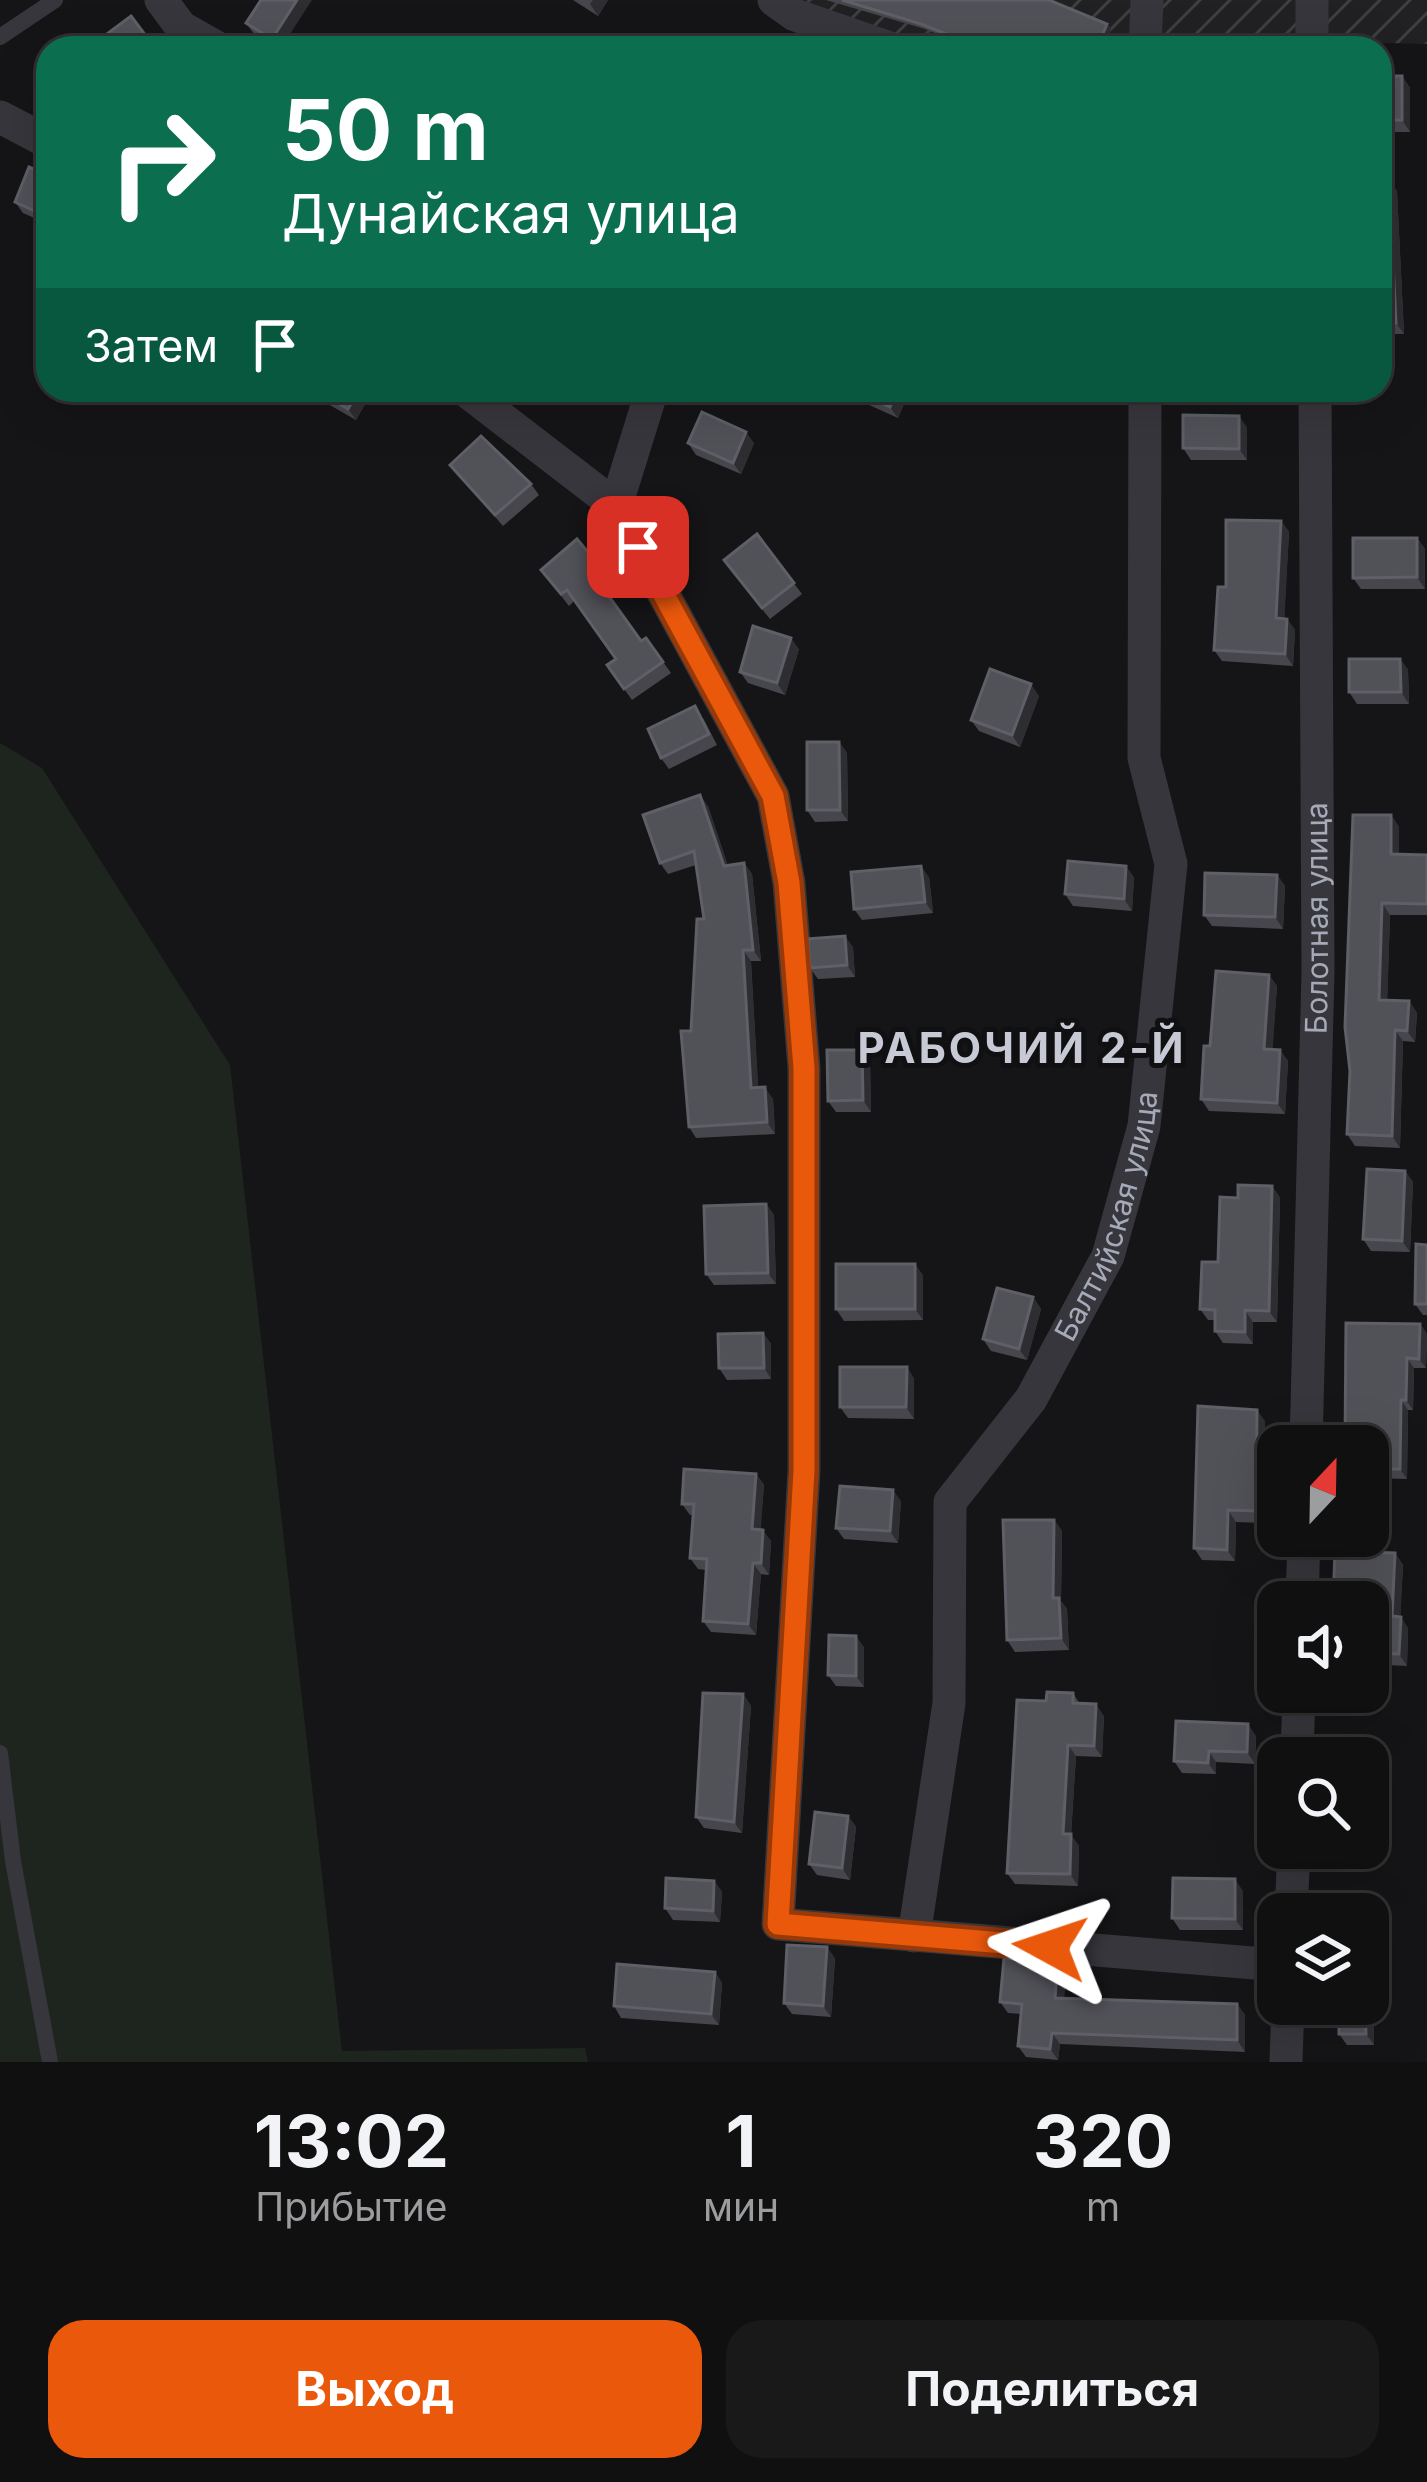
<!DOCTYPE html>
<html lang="ru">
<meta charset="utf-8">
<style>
body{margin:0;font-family:Inter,sans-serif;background:#19191a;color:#f1f3f6;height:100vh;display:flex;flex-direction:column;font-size:45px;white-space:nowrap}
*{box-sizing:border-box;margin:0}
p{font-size:39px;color:#9c9d9f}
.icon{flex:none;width:66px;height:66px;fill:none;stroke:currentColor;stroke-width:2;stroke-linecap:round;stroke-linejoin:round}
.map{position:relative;height:2062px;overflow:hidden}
.panel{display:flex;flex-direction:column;background:#101011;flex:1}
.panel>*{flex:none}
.banner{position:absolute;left:36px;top:36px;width:1356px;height:366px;border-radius:36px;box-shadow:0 12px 48px #0002,0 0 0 3px #303031;background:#0b6e4f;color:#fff;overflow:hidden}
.needle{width:78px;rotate:22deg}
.fabs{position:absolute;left:1257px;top:1425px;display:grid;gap:24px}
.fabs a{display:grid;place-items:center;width:132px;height:132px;border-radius:24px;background:#101011;box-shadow:0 12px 48px #0002,0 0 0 3px #303031;font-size:60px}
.pin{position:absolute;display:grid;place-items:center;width:102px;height:102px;color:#fff;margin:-51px;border-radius:24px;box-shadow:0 6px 18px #0006}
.me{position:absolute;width:132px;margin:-66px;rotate:275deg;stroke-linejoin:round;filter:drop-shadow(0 0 9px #0008)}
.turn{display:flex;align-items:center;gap:42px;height:252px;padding:0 48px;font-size:54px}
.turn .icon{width:156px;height:156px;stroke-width:2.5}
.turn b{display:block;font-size:84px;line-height:102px}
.then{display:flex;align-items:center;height:114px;padding:0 48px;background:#0003;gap:24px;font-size:45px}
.eta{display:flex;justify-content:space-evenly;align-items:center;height:204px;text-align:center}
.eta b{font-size:72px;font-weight:700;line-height:84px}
.action{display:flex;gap:24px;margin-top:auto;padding:24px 48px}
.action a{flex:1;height:138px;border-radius:36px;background:#ea580c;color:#fff;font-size:48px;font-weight:700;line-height:138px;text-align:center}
.action a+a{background:#19191a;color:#f1f3f6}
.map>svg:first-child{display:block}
</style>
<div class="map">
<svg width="1427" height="2062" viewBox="0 0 1427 2062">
<defs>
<pattern id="industrial-furrows" width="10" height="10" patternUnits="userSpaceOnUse" patternTransform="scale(3)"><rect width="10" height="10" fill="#212124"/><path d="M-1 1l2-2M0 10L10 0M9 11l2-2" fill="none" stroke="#3e3f42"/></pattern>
</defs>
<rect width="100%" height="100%" fill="#151517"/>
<path fill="url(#industrial-furrows)" d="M802,0H1427V44L1171,37L1119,39L1115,48H933Z"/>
<path fill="#1d251e" d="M0,743L42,768L230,1065L342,2051L585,2048L588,2062H0Z"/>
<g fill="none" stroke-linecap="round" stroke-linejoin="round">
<g stroke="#36363c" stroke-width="16">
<path d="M0,37L55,0"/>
<path d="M0,1753L13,1861L50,2062"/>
</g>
<g stroke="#36363c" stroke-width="33">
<path d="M161,0L181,27L218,48"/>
<path d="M774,0L795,15L890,48"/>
<path d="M1312,0V48"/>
<path d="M1145,48L1147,0"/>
<path d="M0,117L48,142"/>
<path d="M465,390L616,506L773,796L789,883L804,1068V1470L778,1924L1278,1965"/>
<path d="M616,506L652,390"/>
<path id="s1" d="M1306,1446L1318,972L1315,390"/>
<path d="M1302,1602L1304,1536"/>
<path d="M1297,1758L1299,1692"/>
<path d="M1291,1914L1294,1848"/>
<path id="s2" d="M914,1936L949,1703L950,1502L1031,1399L1108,1256L1144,1126L1171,864L1144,758L1145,390"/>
<path d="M1286,2062L1288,2004"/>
</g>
</g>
<g fill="#46464c">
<path d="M261,0L281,48H276L254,34L246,23Z"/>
<path d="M573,0H608L598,16Z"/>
<path d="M826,0H1049L1107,24L1111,29L1104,48H972L925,29Z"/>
<path d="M1380,76H1402L1410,88V132H1380Z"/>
<path d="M48,175V224L23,213L15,202Z"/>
<path d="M1380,180L1397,191L1404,334H1380Z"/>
<path d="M373,390L356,420L328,404L320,392Z"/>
<path d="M844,390H910L898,418L847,395Z"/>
<path d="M1233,390H1294V399L1238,397Z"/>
<path d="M1247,427V460H1191L1183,448Z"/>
<path d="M688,443H754L741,474L696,455Z"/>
<path d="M450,465L531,484L539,495L503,526Z"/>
<path d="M1281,521L1289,532L1284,618L1287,619L1295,630L1293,666L1222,661L1214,650L1226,587Z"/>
<path d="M757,534L802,594L770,619L732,571Z"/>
<path d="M1417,538L1425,549V589H1361L1353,578Z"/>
<path d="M597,563L605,575L598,581L641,641L646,638L671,673L632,700L607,665L616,659L574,601L569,606L541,570Z"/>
<path d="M799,649L785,695L748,683L740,672Z"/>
<path d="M1400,659L1408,670L1409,704H1357L1349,692Z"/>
<path d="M1039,696L1020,747L979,731L971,720Z"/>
<path d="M703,718L717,745L669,769L661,758Z"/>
<path d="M839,742L847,753L848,821L815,822L807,810Z"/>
<path d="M708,806L728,866L744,863L752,874L761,961H751L758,1088L773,1099L775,1134L696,1138L689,1127L691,1031L704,919L696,865L668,874L660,863Z"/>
<path d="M1391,815L1399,827V854L1427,855V915H1390L1387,1000L1409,1001L1417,1013L1415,1042L1403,1041L1400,1148L1355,1146L1347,1134Z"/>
<path d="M1277,875L1285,886L1283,929L1212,926L1204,915Z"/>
<path d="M929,877L933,913L862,920L854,909Z"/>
<path d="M1134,877L1132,911L1073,906L1065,894Z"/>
<path d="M853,947L855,977L818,979L810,968Z"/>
<path d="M1269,975L1277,986L1272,1049L1280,1050L1288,1061L1285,1114L1209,1111L1201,1099L1210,1046Z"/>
<path d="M862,1050L870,1061L871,1112H836L828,1101Z"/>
<path d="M1405,1171L1413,1182L1410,1252L1371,1251L1363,1239Z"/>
<path d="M1272,1186L1280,1198L1277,1322H1253V1344L1223,1343L1215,1331V1320H1208L1200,1309L1218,1262L1238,1198Z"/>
<path d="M766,1204L774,1215L776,1284L714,1285L706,1274Z"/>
<path d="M1427,1245V1315H1423L1415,1304Z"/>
<path d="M923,1275V1320L844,1321L836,1309Z"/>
<path d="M1033,1297L1041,1309L1027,1360L991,1351L983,1339Z"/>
<path d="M1420,1324L1427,1334L1426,1368H1414L1413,1410H1408L1407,1479L1368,1478V1446Z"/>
<path d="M763,1333L771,1344V1379L727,1380L719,1368Z"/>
<path d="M907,1367L914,1379V1419L848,1418L840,1407Z"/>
<path d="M1265,1421L1264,1523L1236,1522L1235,1561L1202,1560L1194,1548Z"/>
<path d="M756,1474L764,1485L760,1529L771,1541L769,1575L761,1574L756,1635L711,1632L703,1621L706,1570L698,1569L690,1558L693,1515H690L682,1504Z"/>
<path d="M901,1501L898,1543L844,1539L836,1528Z"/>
<path d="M1054,1520L1062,1531L1061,1601L1067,1609L1069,1650L1015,1652L1007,1640Z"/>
<path d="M1395,1553L1403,1565L1400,1617L1408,1628L1407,1666L1368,1664V1602Z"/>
<path d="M864,1647V1687L836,1686L828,1675Z"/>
<path d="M1073,1693L1080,1704L1104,1716L1102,1757L1076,1756L1071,1835L1079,1846L1078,1886L1015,1884L1007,1873L1046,1701Z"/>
<path d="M743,1694L751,1706L742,1833L704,1828L696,1817Z"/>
<path d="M1256,1736L1255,1764L1216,1762V1774L1182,1773L1174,1761Z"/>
<path d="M848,1816L856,1827L850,1880L817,1875L809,1864Z"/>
<path d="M714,1881L722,1892L720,1922L673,1920L665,1908Z"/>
<path d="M1243,1891V1930H1180L1172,1918Z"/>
<path d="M835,1958L831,2017L792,2014L784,2003Z"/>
<path d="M1058,1962L1066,1974L1064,1998L1237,2004L1245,2015V2052L1060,2044L1058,2060L1026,2057L1018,2046L1021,2014L1008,2013L1000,2002Z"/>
<path d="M715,1972L722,1983L719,2025L621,2018L614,2006Z"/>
<path d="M1368,1999L1373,2006L1374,2045H1347L1339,2034L1368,2004Z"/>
</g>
<g fill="#2e2e32">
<path d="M297,0H312L281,48H278L272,39Z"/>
<path d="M593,0H608L598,16L590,4Z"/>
<path d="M1107,24L1111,29L1104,48H1097Z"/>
<path d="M1402,76L1410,88V132L1402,120Z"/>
<path d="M1389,179L1397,191L1404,334L1396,323Z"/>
<path d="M359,390H373L356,420L348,409Z"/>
<path d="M897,390H910L898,418L890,407Z"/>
<path d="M1239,416L1247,427V460L1239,449Z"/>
<path d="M746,432L754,443L741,474L733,463Z"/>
<path d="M1281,521L1289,532L1284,629L1276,618Z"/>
<path d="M1417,538L1425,549V589L1417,577Z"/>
<path d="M1287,619L1295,630L1293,666L1285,654Z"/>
<path d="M791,638L799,649L785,695L777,683Z"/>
<path d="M1400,659L1408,670L1409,704L1401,692Z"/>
<path d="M1031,684L1039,696L1020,747L1012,735Z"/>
<path d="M839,742L847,753L848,821L840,810Z"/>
<path d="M700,795L708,806L732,878L724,866Z"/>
<path d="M1391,815L1399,827V865L1391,854Z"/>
<path d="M744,863L752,874L761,961L753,950Z"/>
<path d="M921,866L929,877L933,913L925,902Z"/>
<path d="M1126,866L1134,877L1132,911L1124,899Z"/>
<path d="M1277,875L1285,886L1283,929L1275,917Z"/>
<path d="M1382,903L1390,915L1387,1011L1379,1000Z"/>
<path d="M845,936L853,947L855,977L847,965Z"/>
<path d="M743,950L751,961L759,1100L751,1088Z"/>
<path d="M1269,975L1277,986L1272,1060L1264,1049Z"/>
<path d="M1409,1001L1417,1013L1415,1042L1407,1031Z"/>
<path d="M1395,1030L1403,1041L1400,1148L1392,1136Z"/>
<path d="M862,1050L870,1061L871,1112L863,1100Z"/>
<path d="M1280,1050L1288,1061L1285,1114L1277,1103Z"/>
<path d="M765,1087L773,1099L775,1134L767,1122Z"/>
<path d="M1405,1171L1413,1182L1410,1252L1402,1241Z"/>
<path d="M1272,1186L1280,1198L1277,1322L1269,1311Z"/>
<path d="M766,1204L774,1215L776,1284L768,1273Z"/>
<path d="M915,1264L923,1275V1320L915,1309Z"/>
<path d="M1033,1297L1041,1309L1027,1360L1019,1349Z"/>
<path d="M1245,1310L1253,1322V1344L1245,1332Z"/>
<path d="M1420,1324L1427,1334L1426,1368L1419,1359Z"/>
<path d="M763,1333L771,1344V1379L764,1368Z"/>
<path d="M1407,1358L1414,1368L1413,1410L1406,1400Z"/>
<path d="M907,1367L914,1379V1419L906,1407Z"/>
<path d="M1401,1400L1408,1410L1407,1479L1400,1469Z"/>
<path d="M1257,1410L1265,1421L1264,1523L1256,1511Z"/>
<path d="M756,1474L764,1485L760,1540L752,1529Z"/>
<path d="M893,1490L901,1501L898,1543L890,1531Z"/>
<path d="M1228,1510L1236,1522L1235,1561L1227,1550Z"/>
<path d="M1054,1520L1062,1531L1061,1601L1067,1609L1069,1650L1061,1638L1053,1598Z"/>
<path d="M763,1530L771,1541L769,1575L761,1563Z"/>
<path d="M1395,1553L1403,1565L1400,1628L1392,1616Z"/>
<path d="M753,1563L761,1574L756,1635L748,1624Z"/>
<path d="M1401,1617L1408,1628L1407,1666L1399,1654Z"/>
<path d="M856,1636L864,1647V1687L856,1676Z"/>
<path d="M743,1694L751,1706L742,1833L734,1822Z"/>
<path d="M1096,1704L1104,1716L1102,1757L1094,1746Z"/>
<path d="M1248,1724L1256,1736L1255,1764L1247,1752Z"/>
<path d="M1068,1745L1076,1756L1071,1835L1079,1846L1078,1886L1070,1874L1063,1834Z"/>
<path d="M1209,1751L1216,1762V1774L1208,1763Z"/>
<path d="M848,1816L856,1827L850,1880L842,1868Z"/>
<path d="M1235,1879L1243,1891V1930L1235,1919Z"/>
<path d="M714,1881L722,1892L720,1922L713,1911Z"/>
<path d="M827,1947L835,1958L831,2017L823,2006Z"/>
<path d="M1058,1962L1066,1974L1063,2009L1055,1998Z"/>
<path d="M715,1972L722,1983L719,2025L711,2014Z"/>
<path d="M1368,1999L1373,2006L1374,2045L1366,2034L1365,2004H1368Z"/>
<path d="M1237,2004L1245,2015V2052L1237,2040Z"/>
<path d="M1052,2033L1060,2044L1058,2060L1050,2049Z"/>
</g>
<g fill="#515158" stroke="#5e5f67" stroke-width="3">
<path d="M261,0H297L272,39L246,23Z"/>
<path d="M842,0H1049L1107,24L1097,48H982L921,24Z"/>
<path d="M131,16L152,44L147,48H88Z"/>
<rect x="1380" y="76" width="22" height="44"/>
<path d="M29,167L48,175V217L15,202Z"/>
<path d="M1389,179L1396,323H1380V180Z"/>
<path d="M321,390H359L348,409L320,392Z"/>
<path d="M853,390H897L890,407Z"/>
<path d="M702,412L746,432L733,463L688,443Z"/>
<path d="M1183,415L1239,416V449L1183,448Z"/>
<path d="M481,436L531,484L495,515L450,465Z"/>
<path d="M1226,520L1281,521L1276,618L1287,619L1285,654L1214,650L1218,587H1226Z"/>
<path d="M757,534L794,583L762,608L724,560Z"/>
<path d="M1353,538H1417V577L1353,578Z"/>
<path d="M577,539L597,563L590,570L641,641L646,638L663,662L624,689L607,665L616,659L567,590L561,594L541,570Z"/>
<path d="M753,626L791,638L777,683L740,672Z"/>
<path d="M1349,659H1400L1401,692H1349Z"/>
<path d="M990,669L1031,684L1012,735L971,720Z"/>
<path d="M695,706L709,734L661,758L648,729Z"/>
<path d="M807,742H839L840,810H807Z"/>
<path d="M700,795L724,866L744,863L753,950H743L751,1088L765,1087L767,1122L689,1127L681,1031H691L697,919H704L694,851L660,863L643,815Z"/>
<path d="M1353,815H1391V854L1427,855V904L1382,903L1379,1000L1409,1001L1407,1031L1395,1030L1392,1136L1347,1134L1350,1071L1345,1027Z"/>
<path d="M1068,861L1126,866L1124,899L1065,894Z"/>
<path d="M921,866L925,902L854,909L851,872Z"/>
<path d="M1205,873L1277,875L1275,917L1204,915Z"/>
<path d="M845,936L847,965L810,968L808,939Z"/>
<path d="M1216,971L1269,975L1264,1049L1280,1050L1277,1103L1201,1099L1204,1046H1210Z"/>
<path d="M827,1050H862L863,1100L828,1101Z"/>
<path d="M1367,1169L1405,1171L1402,1241L1363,1239Z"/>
<path d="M1238,1185L1272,1186L1269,1311L1245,1310V1332L1215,1331V1310L1200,1309L1202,1262H1218L1220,1197L1238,1198Z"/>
<path d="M766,1204L768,1273L706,1274L704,1206Z"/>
<path d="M1416,1244L1427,1245V1304H1415Z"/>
<rect x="836" y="1264" width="79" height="45"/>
<path d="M997,1288L1033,1297L1019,1349L983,1339Z"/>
<path d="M1346,1323L1420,1324L1419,1359L1407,1358L1406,1400H1401L1400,1469H1368V1446H1345Z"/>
<path d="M763,1333L764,1368H719L718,1334Z"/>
<path d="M840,1367H907L906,1407H840Z"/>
<path d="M1198,1406L1257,1410L1256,1511L1228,1510L1227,1550L1194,1548Z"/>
<path d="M684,1469L756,1474L752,1529L763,1530L761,1563H753L748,1624L703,1621L707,1559L690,1558L694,1504H682Z"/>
<path d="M840,1486L893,1490L890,1531L836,1528Z"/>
<path d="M1003,1520H1054L1053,1598H1059L1061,1638L1007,1640Z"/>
<path d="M1335,1551L1395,1553L1392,1616L1401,1617L1399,1654L1368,1653V1602H1333Z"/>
<path d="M829,1635L856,1636V1676L828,1675Z"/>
<path d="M1047,1692L1073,1693V1703L1096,1704L1094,1746L1068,1745L1063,1834H1071L1070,1874L1007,1873L1017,1700L1046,1701Z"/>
<path d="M703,1693L743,1694L734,1822L696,1817Z"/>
<path d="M1176,1721L1248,1724L1247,1752L1209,1751L1208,1763L1174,1761Z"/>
<path d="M815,1812L848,1816L842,1868L809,1864Z"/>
<path d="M666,1878L714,1881L713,1911L665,1908Z"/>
<path d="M1173,1878L1235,1879V1919L1172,1918Z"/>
<path d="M787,1945L827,1947L823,2006L784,2003Z"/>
<path d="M1004,1958L1058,1962L1055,1998L1237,2004V2040L1052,2033L1050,2049L1018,2046L1022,2004L1000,2002Z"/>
<path d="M617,1964L715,1972L711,2014L614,2006Z"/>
<path d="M1339,2004H1365L1366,2034H1339Z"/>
</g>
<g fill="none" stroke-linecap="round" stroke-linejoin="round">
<defs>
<path id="route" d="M638,547L773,796L789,883L804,1068V1471L778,1924L1050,1947"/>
</defs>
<use href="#route" stroke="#983908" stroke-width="30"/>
<use href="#route" stroke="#ea580c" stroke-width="21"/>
</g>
<g text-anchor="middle" stroke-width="10" stroke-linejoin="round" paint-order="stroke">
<g font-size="30" fill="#a6aab8" stroke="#101012">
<text dy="10" stroke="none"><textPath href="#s1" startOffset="528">Болотная улица</textPath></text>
<text dy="10" stroke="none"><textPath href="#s2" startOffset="768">Балтийская улица</textPath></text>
</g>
<g font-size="42" font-weight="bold" letter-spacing="3" fill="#c7cad4" stroke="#101012">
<text x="1022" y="1063">РАБОЧИЙ 2‑Й</text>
</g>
</g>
</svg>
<div class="fabs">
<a><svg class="needle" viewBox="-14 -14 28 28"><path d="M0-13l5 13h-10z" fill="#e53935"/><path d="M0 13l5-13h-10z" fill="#9c9d9f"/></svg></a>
<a><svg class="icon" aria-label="sound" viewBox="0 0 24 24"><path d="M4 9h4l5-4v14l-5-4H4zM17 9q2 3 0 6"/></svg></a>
<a><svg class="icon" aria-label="search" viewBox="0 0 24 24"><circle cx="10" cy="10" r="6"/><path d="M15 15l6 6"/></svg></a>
<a><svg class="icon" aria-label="layers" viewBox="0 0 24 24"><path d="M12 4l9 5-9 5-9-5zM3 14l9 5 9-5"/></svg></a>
</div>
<div class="pin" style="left:638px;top:547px;background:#d93025"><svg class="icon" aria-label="arrive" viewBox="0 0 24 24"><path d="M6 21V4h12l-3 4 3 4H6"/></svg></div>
<svg class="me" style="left:1050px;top:1947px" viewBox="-20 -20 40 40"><path d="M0-17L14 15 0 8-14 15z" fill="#ea580c" stroke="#fff" stroke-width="4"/></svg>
<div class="banner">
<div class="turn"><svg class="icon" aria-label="right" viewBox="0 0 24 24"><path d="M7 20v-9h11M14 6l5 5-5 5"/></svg><div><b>50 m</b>Дунайская улица</div></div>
<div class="then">Затем<svg class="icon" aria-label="arrive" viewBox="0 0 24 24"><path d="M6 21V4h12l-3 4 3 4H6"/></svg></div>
</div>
</div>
<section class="panel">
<div class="eta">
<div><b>13:02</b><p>Прибытие</p></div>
<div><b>1</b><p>мин</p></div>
<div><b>320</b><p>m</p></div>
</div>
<div class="action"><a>Выход</a><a>Поделиться</a></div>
</section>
